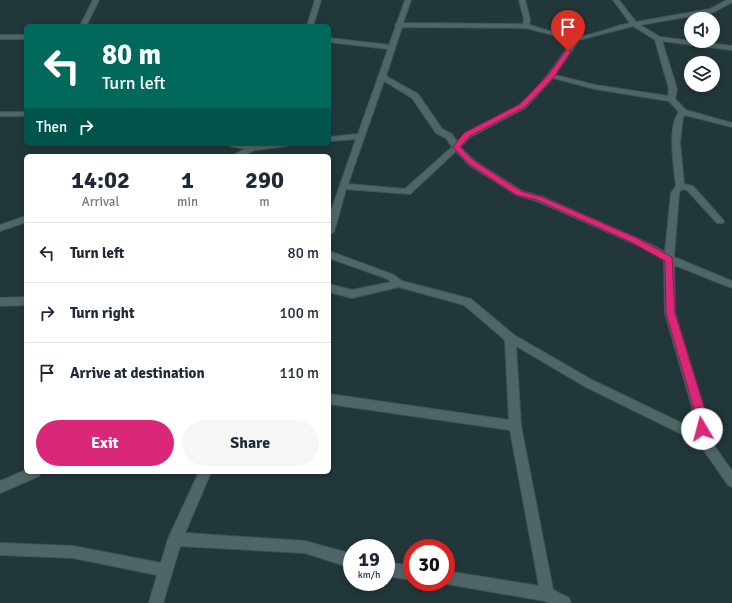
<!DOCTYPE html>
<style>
body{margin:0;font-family:Signika,sans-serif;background:#f6f6f7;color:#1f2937;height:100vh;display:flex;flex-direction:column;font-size:15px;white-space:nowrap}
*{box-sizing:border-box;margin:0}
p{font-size:13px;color:#747a83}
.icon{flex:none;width:22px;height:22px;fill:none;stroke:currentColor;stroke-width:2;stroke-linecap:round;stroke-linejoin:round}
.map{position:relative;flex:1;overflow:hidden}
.panel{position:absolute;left:24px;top:154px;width:307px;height:320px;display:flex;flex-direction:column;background:#fff;border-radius:6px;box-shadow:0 2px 6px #0003}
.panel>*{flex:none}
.hud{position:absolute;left:24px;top:24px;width:307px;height:122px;border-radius:6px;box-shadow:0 2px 6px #0003;background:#00695c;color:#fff;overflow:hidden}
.buttons{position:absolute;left:684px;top:12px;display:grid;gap:8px}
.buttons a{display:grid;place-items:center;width:36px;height:36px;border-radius:50%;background:#fff;box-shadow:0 2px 6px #0003;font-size:20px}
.speed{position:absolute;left:343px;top:539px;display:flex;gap:8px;font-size:20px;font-weight:700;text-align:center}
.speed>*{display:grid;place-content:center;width:52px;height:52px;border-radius:50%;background:#fff;box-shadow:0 2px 6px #0003;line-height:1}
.speed small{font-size:10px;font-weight:400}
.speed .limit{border:6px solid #d22;background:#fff;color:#111}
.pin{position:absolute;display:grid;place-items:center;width:34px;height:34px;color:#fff;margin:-41px -17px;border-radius:50% 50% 50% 0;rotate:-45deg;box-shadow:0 0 4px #0007}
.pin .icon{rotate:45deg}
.me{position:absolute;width:44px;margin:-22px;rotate:352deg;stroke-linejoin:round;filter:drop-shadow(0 0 3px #0008)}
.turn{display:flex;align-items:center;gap:14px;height:84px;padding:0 12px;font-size:18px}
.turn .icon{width:52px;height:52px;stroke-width:2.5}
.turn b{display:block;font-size:28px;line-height:34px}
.then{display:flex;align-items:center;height:38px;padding:0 12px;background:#0003;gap:8px;font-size:15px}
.eta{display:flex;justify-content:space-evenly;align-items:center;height:68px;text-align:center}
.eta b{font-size:24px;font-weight:700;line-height:28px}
.primary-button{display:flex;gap:8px;margin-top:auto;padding:8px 12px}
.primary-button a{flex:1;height:46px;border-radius:24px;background:#db2777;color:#fff;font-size:16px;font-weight:700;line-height:46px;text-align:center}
.primary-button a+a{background:#f6f6f7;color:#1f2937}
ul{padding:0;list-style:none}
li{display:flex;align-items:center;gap:12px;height:60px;padding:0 12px;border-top:1px solid #e0e1e3}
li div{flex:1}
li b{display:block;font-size:15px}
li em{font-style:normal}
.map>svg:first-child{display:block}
</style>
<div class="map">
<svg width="732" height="603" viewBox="0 0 732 603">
<rect width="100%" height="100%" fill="#213739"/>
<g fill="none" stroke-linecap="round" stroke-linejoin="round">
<defs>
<g id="minor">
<path d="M93,0H99L86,26H80Z"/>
<path d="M315,0H321L313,26H307Z"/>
<path d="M405,0H411L403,23L523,24L524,19L519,0H525L530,19L529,25C541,28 568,38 578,37C596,35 613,26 630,23L613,0H619L636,22L710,9L727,0H732V2L714,12L640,25L660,37L732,46V50L662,41L677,89L675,99L686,110L732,123V127L685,115L683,117L680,142L684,184L693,186L724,221L723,223H717L687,190L682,189L679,193L674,257L732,281V288L674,265L675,313L708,421V437L732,471V487L728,485L698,442L584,386L516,346L521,426L553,590L569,598L571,603H550L545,601L441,583L446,582V571L539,586L510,430L329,404V394L509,420L505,340L464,305L399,287L352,298L329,292V284L352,290L391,282L388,279L329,258V251L394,275L402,281L471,299L514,335L592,380L696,430V421L665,313L664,260L644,248L537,201L516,195L469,165L456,151L410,194L346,189L334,232L329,235V217L356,139L329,141V137L358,134L388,49L329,42V38L389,45L396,26L395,25L397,23ZM633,26L655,40L669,89L668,96L595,85L555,75L579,40ZM402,27L526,28L573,40C557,62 541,87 520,104C501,119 474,123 457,142L452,134L442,129L418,94L386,76ZM553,78L595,89L669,101L679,112C667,127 674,167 676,186L671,193L665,252L650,244L543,197L522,191L475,161L460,147L470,137L525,108ZM384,81L412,98L436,133L446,138L452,147L405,189L348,184Z"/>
<rect x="0" y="35" width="26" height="4"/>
<rect x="0" y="112" width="26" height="4"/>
<path d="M229,144L253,146L291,144L287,146L255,150L242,156H232L245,149L230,146Z"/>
<path d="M26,216V222L0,231V225Z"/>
<path d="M26,297V305L0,306V298Z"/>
<path d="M26,470V472H41L39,476L0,493V481Z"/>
<path d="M199,472H211L185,533L305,541L352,554V568L305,553L180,546L163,603H149L157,575L73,558L0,555V543L73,546L161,563L168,539Z"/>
<path d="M386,562L412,566V580L386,576Z"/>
</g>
</defs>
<use href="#minor" stroke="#405456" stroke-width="2"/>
<use href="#minor" fill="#4e6667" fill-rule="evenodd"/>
</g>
<path fill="#db2777" stroke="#8e194d" d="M566,50L571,51L554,77L525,107L470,136L460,147L474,161L521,191L542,197L637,238L672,257L675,313L708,420L706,432L702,434L698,432L697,429V420L666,313L665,261L631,242L537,200L516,195L469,164L453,147L464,133L520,104L549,74Z"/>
</svg>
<div class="buttons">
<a><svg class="icon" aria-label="sound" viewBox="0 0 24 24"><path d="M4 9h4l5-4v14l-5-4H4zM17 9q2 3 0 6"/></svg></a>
<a><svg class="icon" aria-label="layers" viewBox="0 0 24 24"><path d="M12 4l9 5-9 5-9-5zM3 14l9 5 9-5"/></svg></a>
</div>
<div class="speed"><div>19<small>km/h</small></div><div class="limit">30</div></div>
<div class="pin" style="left:568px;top:51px;background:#d93025"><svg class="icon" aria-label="arrive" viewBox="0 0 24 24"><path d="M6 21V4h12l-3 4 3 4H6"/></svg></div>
<svg class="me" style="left:702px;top:429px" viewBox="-20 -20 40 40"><circle r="19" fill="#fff"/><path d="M0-13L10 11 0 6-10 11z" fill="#db2777"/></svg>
<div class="hud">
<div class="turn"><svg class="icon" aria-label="left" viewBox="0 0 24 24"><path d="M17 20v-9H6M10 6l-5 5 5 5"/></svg><div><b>80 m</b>Turn left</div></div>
<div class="then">Then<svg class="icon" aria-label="right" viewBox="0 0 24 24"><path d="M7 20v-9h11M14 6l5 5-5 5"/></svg></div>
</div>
<section class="panel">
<div class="eta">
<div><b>14:02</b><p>Arrival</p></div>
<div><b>1</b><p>min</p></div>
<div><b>290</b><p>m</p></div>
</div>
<ul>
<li><svg class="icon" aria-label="left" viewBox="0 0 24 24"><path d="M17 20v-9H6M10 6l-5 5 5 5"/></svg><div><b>Turn left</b></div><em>80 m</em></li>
<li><svg class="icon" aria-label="right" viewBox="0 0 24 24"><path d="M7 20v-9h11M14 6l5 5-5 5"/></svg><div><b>Turn right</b></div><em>100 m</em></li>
<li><svg class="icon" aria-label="arrive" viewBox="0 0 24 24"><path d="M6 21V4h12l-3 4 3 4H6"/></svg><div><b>Arrive at destination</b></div><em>110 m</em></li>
</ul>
<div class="primary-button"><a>Exit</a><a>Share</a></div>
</section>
</div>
